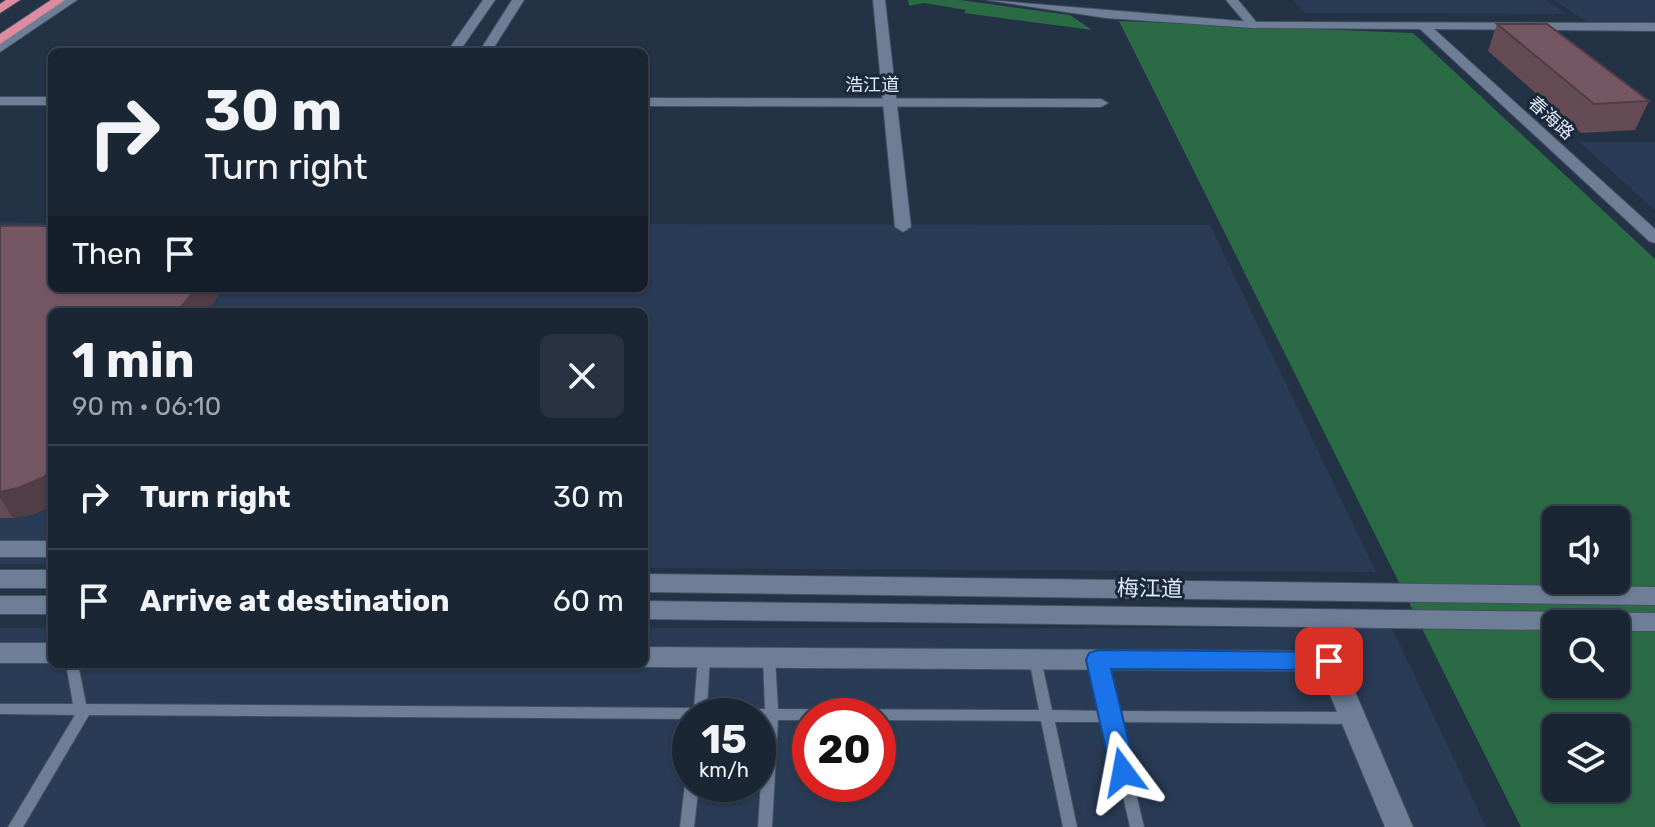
<!DOCTYPE html>
<meta charset="utf-8">
<style>
body{margin:0;font-family:Rubik,"Noto Sans SC",sans-serif;background:#283240;color:#f1f3f6;height:100vh;display:flex;flex-direction:column;font-size:30px;white-space:nowrap}
*{box-sizing:border-box;margin:0}
p{font-size:26px;color:#a0a5ac}
.icon{flex:none;width:44px;height:44px;fill:none;stroke:currentColor;stroke-width:2;stroke-linecap:round;stroke-linejoin:round}
.map{position:relative;flex:1;overflow:hidden}
.details{position:absolute;left:48px;top:308px;width:600px;height:360px;display:flex;flex-direction:column;background:#1b2634;border-radius:12px;box-shadow:0 2px 6px #0004,0 0 0 2px #39434f}
.details>*{flex:none}
.top-card{position:absolute;left:48px;top:48px;width:600px;height:244px;border-radius:12px;box-shadow:0 2px 6px #0004,0 0 0 2px #39434f;background:#1b2634;color:#f1f3f6;overflow:hidden}
.buttons{position:absolute;left:1542px;top:506px;display:grid;gap:16px}
.buttons a{display:grid;place-items:center;width:88px;height:88px;border-radius:12px;background:#1b2634;box-shadow:0 2px 6px #0004,0 0 0 2px #39434f;font-size:40px}
.speed{position:absolute;left:672px;top:698px;display:flex;gap:16px;font-size:40px;font-weight:700;text-align:center}
.speed>*{display:grid;place-content:center;width:104px;height:104px;border-radius:50%;background:#1b2634;box-shadow:0 2px 6px #0004,0 0 0 2px #39434f;line-height:1}
.speed small{font-size:20px;font-weight:400}
.speed .limit{border:12px solid #d22;background:#fff;color:#111}
.pin{position:absolute;display:grid;place-items:center;width:68px;height:68px;color:#fff;margin:-34px;border-radius:16px;box-shadow:0 4px 12px #0006}
.me{position:absolute;width:88px;margin:-44px;rotate:347deg;stroke-linejoin:round;filter:drop-shadow(0 0 6px #0008)}
.turn{display:flex;align-items:center;gap:28px;height:168px;padding:0 24px;font-size:36px}
.turn .icon{width:104px;height:104px;stroke-width:2.5}
.turn b{display:block;font-size:56px;line-height:68px}
.then{display:flex;align-items:center;height:76px;padding:0 24px;background:#0003;gap:16px;font-size:30px}
.round{display:grid;place-items:center;flex:none;width:84px;height:84px;border-radius:12px;background:#283240}
.headline{display:flex;align-items:center;justify-content:space-between;height:136px;padding:0 24px}
h1{font-size:48px;font-weight:700;line-height:60px}
ul{padding:0;list-style:none}
li{display:flex;align-items:center;gap:24px;height:104px;padding:0 24px;border-top:2px solid #39434f}
li div{flex:1}
li b{display:block;font-size:30px}
li em{font-style:normal}
.map>svg:first-child{display:block}
</style>
<div class="map">
<svg width="1655" height="827" viewBox="0 0 1655 827">
<rect width="100%" height="100%" fill="#243246"/>
<g fill="#293b55" fill-rule="evenodd">
<path d="M1293,0H1546L1566,14L1305,13Z"/>
<path d="M1554,0H1655V25L1590,24Z"/>
<path d="M1579,142H1655V210Z"/>
<path d="M0,222L52,223V288H644V224L1210,225L1376,572L644,568V312H52V564H0Z"/>
<path d="M0,628H52V664H644V628H1392L1486,827H0ZM690,716H758V784H690ZM810,716H878V784H810Z"/>
</g>
<g fill="#2a6b45" fill-rule="evenodd">
<path d="M908,0H960L1070,15L1092,30L964,13L966,10L924,3L909,6Z"/>
<path d="M1119,21L1413,33L1655,259V827H1521ZM1556,520H1616V580H1556ZM1556,624H1616V684H1556ZM1556,728H1616V788H1556Z"/>
</g>
<g fill="none" stroke-linecap="round" stroke-linejoin="round">
<defs>
<g id="service">
<path d="M704,652L708,653L710,657L707,708L765,709L763,658L765,654L769,653L773,654L775,658L778,709L1039,710L1029,659L1031,655L1035,654L1039,655L1041,659L1052,710L1103,711L1092,660L1094,656L1098,655L1102,656L1104,660L1116,711L1350,712L1355,714L1357,718L1355,722L1350,724L1119,722L1144,827H1130L1106,722H1055L1077,827H1063L1041,721L878,720V716H810V720H778L772,827H758L765,720H758V716H690V719L89,715L23,827H8L75,715L0,714V704H73L66,664H78L86,704L694,708L698,657L700,653Z"/>
<path d="M690,779V784H699L694,827H680L685,784L687,780Z"/>
</g>
<g id="minor">
<path d="M483,0H495L459,52H447Z"/>
<path d="M512,0H524L491,52H479Z"/>
<path d="M873,0H885L911,227L903,232L895,227Z"/>
<path d="M1226,0H1238L1257,23V27H1249Z"/>
<rect x="0" y="541" width="52" height="16"/>
<rect x="0" y="643" width="52" height="20"/>
<path d="M644,647L1329,651L1338,654L1342,661L1413,827H1385L1320,671L644,667L635,664H644Z"/>
</g>
<g id="tertiary">
<path d="M64,0H77L0,52V43Z"/>
<path d="M987,0L1253,22L1655,23V31L1434,29L1655,229V243L1649,241L1420,29L1253,28L1106,18Z"/>
<rect x="0" y="97" width="52" height="8"/>
<path d="M644,98L1101,99L1108,103L1101,107L644,106Z"/>
<rect x="0" y="570" width="52" height="18"/>
<path d="M644,574L1655,587V605L644,592Z"/>
<rect x="0" y="596" width="52" height="18"/>
<path d="M644,601L1655,613V631H1616V624H1556V630L644,619Z"/>
</g>
<g id="trunk">
<path d="M6,0H20L0,13V4Z"/>
<path d="M51,0H65L0,44V34Z"/>
</g>
</defs>
<use href="#service" stroke="#435061" stroke-width="2"/>
<use href="#minor" stroke="#435061" stroke-width="2"/>
<use href="#tertiary" stroke="#435061" stroke-width="2"/>
<use href="#trunk" stroke="#435061" stroke-width="2"/>
<use href="#service" fill="#6d7e96" fill-rule="evenodd"/>
<use href="#minor" fill="#6d7e96" fill-rule="evenodd"/>
<use href="#tertiary" fill="#6d7e96" fill-rule="evenodd"/>
<use href="#trunk" fill="#dd8ca0" fill-rule="evenodd"/>
</g>
<g fill="#644b54">
<path d="M1497,24L1649,101L1635,130L1581,133L1488,51Z"/>
<path d="M0,226L52,288H224L206,312H52V506L34,514L13,518H0Z"/>
</g>
<g fill="#513d45">
<path d="M196,288H224L206,312H177Z"/>
<path d="M52,470V506L34,514L13,518L0,498V492Z"/>
</g>
<g fill="#745762" stroke="#513d45" stroke-width="2">
<path d="M1497,24H1547L1649,101L1594,104Z"/>
<path d="M0,226H52V288H196L177,312H52V470L44,477L18,488L0,492Z"/>
</g>
<path fill="#1a73e8" stroke="#114b97" stroke-width="2" d="M1098,650L1329,652L1337,655L1341,661L1337,667L1329,670L1111,669L1136,772L1132,780L1123,783L1114,780L1111,772L1086,660L1089,653Z"/>
<g text-anchor="middle" stroke-width="6" stroke-linejoin="round" paint-order="stroke">
<g font-size="18" fill="#e1eaf7" stroke="#1a283b">
<text x="872" y="91">浩江道</text>
<text transform="translate(1551 118) rotate(42)" y="6">春海路</text>
</g>
<g font-size="22" fill="#e1eaf7" stroke="#1a283b">
<text transform="translate(1150 588) rotate(1)" y="8">梅江道</text>
</g>
</g>
</svg>
<div class="buttons">
<a><svg class="icon" aria-label="sound" viewBox="0 0 24 24"><path d="M4 9h4l5-4v14l-5-4H4zM17 9q2 3 0 6"/></svg></a>
<a><svg class="icon" aria-label="search" viewBox="0 0 24 24"><circle cx="10" cy="10" r="6"/><path d="M15 15l6 6"/></svg></a>
<a><svg class="icon" aria-label="layers" viewBox="0 0 24 24"><path d="M12 4l9 5-9 5-9-5zM3 14l9 5 9-5"/></svg></a>
</div>
<div class="speed"><div>15<small>km/h</small></div><div class="limit">20</div></div>
<div class="pin" style="left:1329px;top:661px;background:#d93025"><svg class="icon" aria-label="arrive" viewBox="0 0 24 24"><path d="M6 21V4h12l-3 4 3 4H6"/></svg></div>
<svg class="me" style="left:1123px;top:772px" viewBox="-20 -20 40 40"><path d="M0-17L14 15 0 8-14 15z" fill="#1a73e8" stroke="#fff" stroke-width="4"/></svg>
<div class="top-card">
<div class="turn"><svg class="icon" aria-label="right" viewBox="0 0 24 24"><path d="M7 20v-9h11M14 6l5 5-5 5"/></svg><div><b>30 m</b>Turn right</div></div>
<div class="then">Then<svg class="icon" aria-label="arrive" viewBox="0 0 24 24"><path d="M6 21V4h12l-3 4 3 4H6"/></svg></div>
</div>
<section class="details">
<div class="headline"><div><h1>1 min</h1><p>90 m · 06:10</p></div><a class="round"><svg class="icon" aria-label="close" viewBox="0 0 24 24"><path d="M6 6l12 12M18 6L6 18"/></svg></a></div>
<ul>
<li><svg class="icon" aria-label="right" viewBox="0 0 24 24"><path d="M7 20v-9h11M14 6l5 5-5 5"/></svg><div><b>Turn right</b></div><em>30 m</em></li>
<li><svg class="icon" aria-label="arrive" viewBox="0 0 24 24"><path d="M6 21V4h12l-3 4 3 4H6"/></svg><div><b>Arrive at destination</b></div><em>60 m</em></li>
</ul>
</section>
</div>
